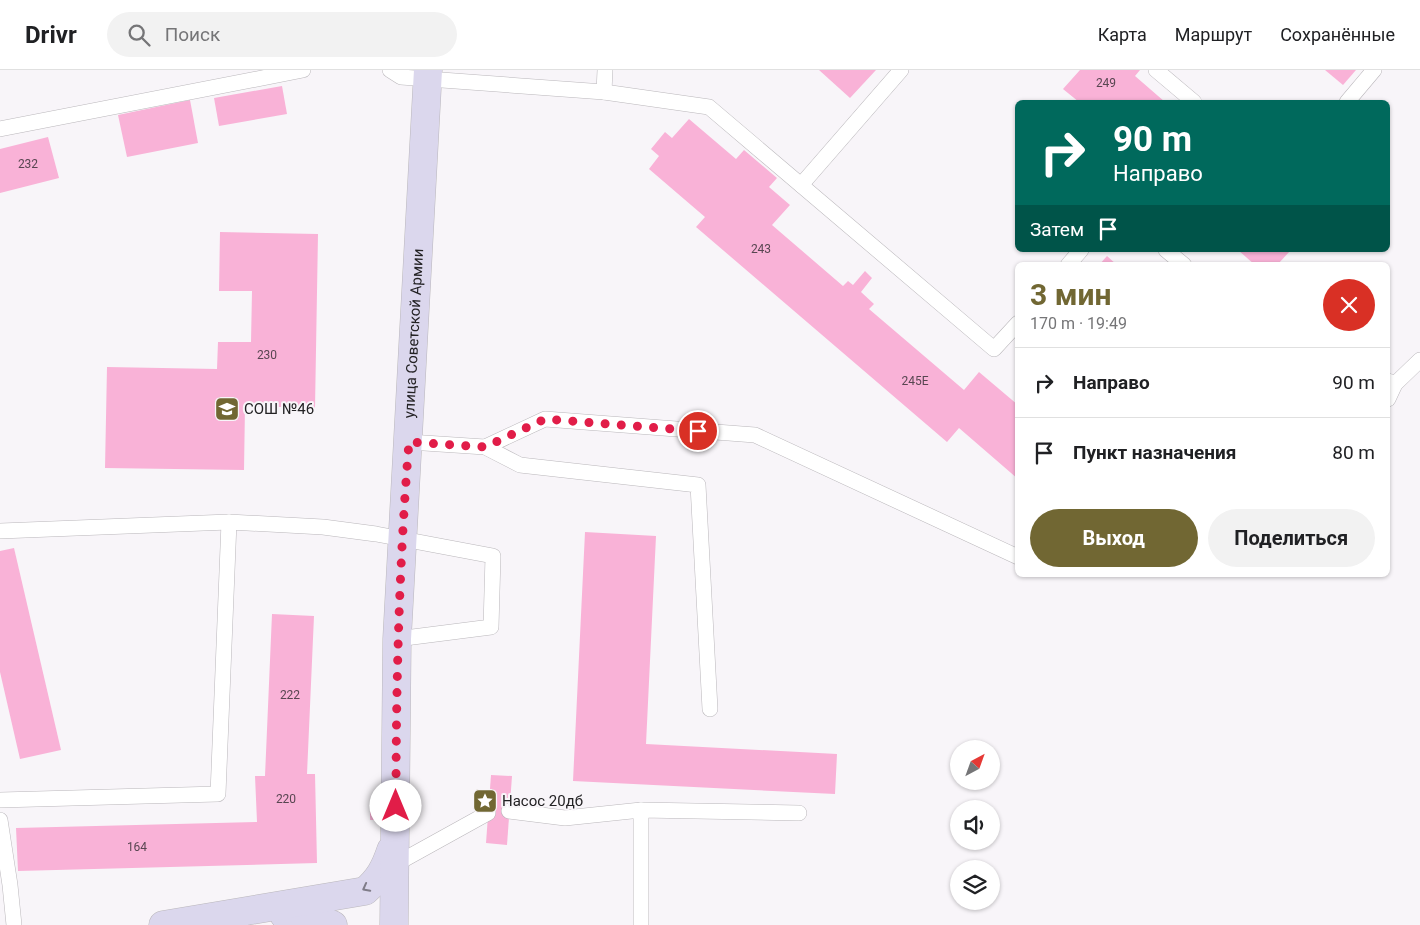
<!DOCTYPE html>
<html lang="ru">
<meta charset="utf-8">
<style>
body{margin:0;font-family:Roboto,sans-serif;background:#f2f2f2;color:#202124;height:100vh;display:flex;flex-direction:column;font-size:19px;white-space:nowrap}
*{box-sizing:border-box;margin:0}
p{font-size:16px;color:#757577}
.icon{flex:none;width:28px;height:28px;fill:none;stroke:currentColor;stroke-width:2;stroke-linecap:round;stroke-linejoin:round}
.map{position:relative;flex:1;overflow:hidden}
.side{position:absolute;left:1015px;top:192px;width:375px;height:315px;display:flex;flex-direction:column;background:#fff;border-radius:8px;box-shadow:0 1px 4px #0004}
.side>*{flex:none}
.top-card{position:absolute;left:1015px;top:30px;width:375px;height:152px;border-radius:8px;box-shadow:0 1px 4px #0004;background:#00695c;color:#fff;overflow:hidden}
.needle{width:32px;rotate:41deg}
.controls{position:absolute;left:950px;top:670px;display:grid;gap:10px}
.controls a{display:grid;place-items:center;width:50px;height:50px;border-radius:50%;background:#fff;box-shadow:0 1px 4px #0004;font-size:25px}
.pin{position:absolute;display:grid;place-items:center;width:42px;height:42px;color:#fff;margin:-21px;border:2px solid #fff;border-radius:50%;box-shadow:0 1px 5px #0007}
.me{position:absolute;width:55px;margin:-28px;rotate:0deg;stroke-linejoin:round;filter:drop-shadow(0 0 4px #0008)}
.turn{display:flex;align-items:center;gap:18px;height:105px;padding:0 15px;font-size:22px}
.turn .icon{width:65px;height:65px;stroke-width:2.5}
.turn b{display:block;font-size:35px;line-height:42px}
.then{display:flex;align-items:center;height:48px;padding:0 15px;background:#0003;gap:10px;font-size:19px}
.round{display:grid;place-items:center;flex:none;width:52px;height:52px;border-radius:26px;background:#f2f2f2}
.summary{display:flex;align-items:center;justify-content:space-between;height:85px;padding:0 15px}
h1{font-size:30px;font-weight:700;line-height:38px;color:#716733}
.button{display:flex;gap:10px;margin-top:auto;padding:10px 15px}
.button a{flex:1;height:58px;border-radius:30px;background:#716733;color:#fff;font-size:20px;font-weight:700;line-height:58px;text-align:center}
.button a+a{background:#f2f2f2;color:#202124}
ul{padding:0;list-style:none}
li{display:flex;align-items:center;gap:15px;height:70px;padding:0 15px;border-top:1px solid #e0e0e0}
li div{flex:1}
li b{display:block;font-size:19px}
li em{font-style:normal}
header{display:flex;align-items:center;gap:30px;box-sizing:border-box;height:70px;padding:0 25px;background:#fff;border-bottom:1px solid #e0e0e0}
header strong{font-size:24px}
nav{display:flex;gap:28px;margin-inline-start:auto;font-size:18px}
.search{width:350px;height:45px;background:#f2f2f2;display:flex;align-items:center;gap:12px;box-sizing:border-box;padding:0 18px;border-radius:28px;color:#757577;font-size:19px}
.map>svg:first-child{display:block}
</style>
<header>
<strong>Drivr</strong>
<div class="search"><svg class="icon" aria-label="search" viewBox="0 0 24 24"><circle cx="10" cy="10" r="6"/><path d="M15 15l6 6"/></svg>Поиск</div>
<nav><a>Карта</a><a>Маршрут</a><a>Сохранённые</a></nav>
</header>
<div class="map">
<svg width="1420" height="855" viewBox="0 0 1420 855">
<rect width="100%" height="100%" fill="#f8f5f9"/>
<g fill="#f9b2d7">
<path d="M819,0H876L850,28Z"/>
<path d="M1080,0H1140L1135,6L1165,32H1079L1063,19Z"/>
<path d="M1325,0H1356L1343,15Z"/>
<path d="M282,16L287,44L219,56L214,28Z"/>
<path d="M190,30L198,73L127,87L118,45Z"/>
<path d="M689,49L736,89L744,80L777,108L769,117L790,135L772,155L843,216L848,211L853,215L865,201L872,208L861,222L874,234L869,239L964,320L979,302L1018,335V409L959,358L947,372L696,157L705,147L649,99L659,86L651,79L665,62L672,68Z"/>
<path d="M48,67L59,108L0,123V79Z"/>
<path d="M220,162L318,164L315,338L245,336L244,400L105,398L107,297L217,299L218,272H251L252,221H219Z"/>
<path d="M1238,180H1291L1277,195H1255Z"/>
<path d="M1107,186L1117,195H1099Z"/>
<path d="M585,462L656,466L646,674L837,684L835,724L573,711Z"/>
<path d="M14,478L61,680L20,689L0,602V481Z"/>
<path d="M272,544L314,546L307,704H315L317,793L18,801L16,758L257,752L255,706H265Z"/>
<path d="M491,705L512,706L507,775L486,773Z"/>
<rect x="370" y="738" width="7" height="12"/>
</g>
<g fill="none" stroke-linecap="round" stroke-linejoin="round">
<defs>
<g id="lane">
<path d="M390,0L401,7L604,22L709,37L994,279L1018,253"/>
<path d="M1156,0L1194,32"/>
<path d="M604,22L605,0"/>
<path d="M1347,32L1374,0"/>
<path d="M0,59L303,0"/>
<path d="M801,115L901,0"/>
<path d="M1166,180L1184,195"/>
<path d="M1068,195L1081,180"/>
<path d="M1388,311L1395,314L1420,290"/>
<path d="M1388,329L1395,314"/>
<path d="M409,372L485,377L520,395L698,415L710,639"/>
<path d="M485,377L545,349L755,365L1018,487"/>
<path d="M0,461L229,452"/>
<path d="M0,730L218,724L229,452L323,457L376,464L493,486L491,557L397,569"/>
<path d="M641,740V855"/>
<path d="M509,741L565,748L641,740L799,743"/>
<path d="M0,750L10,815L14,855"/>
<path d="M394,795L488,743"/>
</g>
<g id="secondary">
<path d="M284,845H311L333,855"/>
<path d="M163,855L365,821C379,809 385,798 391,780"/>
<path id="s1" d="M394,855L397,569L428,0"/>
</g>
</defs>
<use href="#lane" stroke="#bab7bb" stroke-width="16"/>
<use href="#secondary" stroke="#bab7bb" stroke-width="29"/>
<use href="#lane" stroke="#fff" stroke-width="15"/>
<use href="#secondary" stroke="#dbd7ed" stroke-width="28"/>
</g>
<defs><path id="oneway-chevron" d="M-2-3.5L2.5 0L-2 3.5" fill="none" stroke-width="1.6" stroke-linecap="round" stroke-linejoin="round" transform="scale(1.25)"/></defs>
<use stroke="#7f7c88" href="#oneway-chevron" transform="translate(366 818) rotate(152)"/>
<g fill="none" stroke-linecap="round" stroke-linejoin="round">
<path stroke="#e11d48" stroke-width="9" stroke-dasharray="0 16.2" d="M396,736C396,614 399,494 409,372L485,377L545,349L698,361"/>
</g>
<defs>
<symbol id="school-square" viewBox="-11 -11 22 22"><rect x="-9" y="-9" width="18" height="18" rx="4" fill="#716733" stroke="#f8f5f9"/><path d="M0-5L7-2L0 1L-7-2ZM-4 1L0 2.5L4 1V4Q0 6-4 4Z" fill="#fff"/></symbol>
<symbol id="sight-square" viewBox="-11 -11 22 22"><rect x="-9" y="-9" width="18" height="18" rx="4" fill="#716733" stroke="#f8f5f9"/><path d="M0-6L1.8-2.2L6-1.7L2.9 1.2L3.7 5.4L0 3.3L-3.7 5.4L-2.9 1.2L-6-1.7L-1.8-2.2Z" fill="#fff"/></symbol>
</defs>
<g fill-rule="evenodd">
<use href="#school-square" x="213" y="325" width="28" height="28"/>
<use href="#sight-square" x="471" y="717" width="28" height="28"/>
</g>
<g text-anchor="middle" stroke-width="4" stroke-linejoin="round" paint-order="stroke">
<g font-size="12" fill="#584651">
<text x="1106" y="17">249</text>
<text x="28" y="98">232</text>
<text x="761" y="183">243</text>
<text x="267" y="289">230</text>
<text x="915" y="315">245Е</text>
<text x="290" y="629">222</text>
<text x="286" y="733">220</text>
<text x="137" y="781">164</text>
</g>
<g font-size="15" fill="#232224" stroke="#f8f5f9">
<text dy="5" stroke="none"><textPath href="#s1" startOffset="592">улица Советской Армии</textPath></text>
</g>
<g font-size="15" fill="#232224" stroke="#f8f5f9" text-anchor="start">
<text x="244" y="344">СОШ №46</text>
<text x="502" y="736">Насос 20дб</text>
</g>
</g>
</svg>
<div class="controls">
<a><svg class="needle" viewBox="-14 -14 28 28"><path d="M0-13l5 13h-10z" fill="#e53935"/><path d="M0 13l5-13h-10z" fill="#757577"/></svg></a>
<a><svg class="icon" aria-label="sound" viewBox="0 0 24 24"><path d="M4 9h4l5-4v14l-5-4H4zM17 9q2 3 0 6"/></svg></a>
<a><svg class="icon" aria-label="layers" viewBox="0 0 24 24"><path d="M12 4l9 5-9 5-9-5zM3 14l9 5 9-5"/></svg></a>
</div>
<div class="pin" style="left:698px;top:361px;background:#d93025"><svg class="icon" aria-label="arrive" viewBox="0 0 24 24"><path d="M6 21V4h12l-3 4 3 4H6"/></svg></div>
<svg class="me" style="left:396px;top:736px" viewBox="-20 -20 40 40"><circle r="19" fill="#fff"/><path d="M0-13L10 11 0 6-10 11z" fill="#e11d48"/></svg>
<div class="top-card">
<div class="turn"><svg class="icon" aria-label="right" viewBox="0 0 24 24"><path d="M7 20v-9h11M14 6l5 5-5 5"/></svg><div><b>90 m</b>Направо</div></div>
<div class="then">Затем<svg class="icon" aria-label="arrive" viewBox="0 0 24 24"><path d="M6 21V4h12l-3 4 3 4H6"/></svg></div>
</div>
<section class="side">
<div class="summary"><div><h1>3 мин</h1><p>170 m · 19:49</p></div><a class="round" style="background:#d93025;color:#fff"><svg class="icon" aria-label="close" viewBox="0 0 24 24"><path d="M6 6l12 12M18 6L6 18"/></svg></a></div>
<ul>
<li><svg class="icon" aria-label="right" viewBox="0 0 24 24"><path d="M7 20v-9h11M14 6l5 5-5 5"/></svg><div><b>Направо</b></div><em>90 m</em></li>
<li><svg class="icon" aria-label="arrive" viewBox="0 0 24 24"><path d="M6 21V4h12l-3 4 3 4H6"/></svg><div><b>Пункт назначения</b></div><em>80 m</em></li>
</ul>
<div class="button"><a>Выход</a><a>Поделиться</a></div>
</section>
</div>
